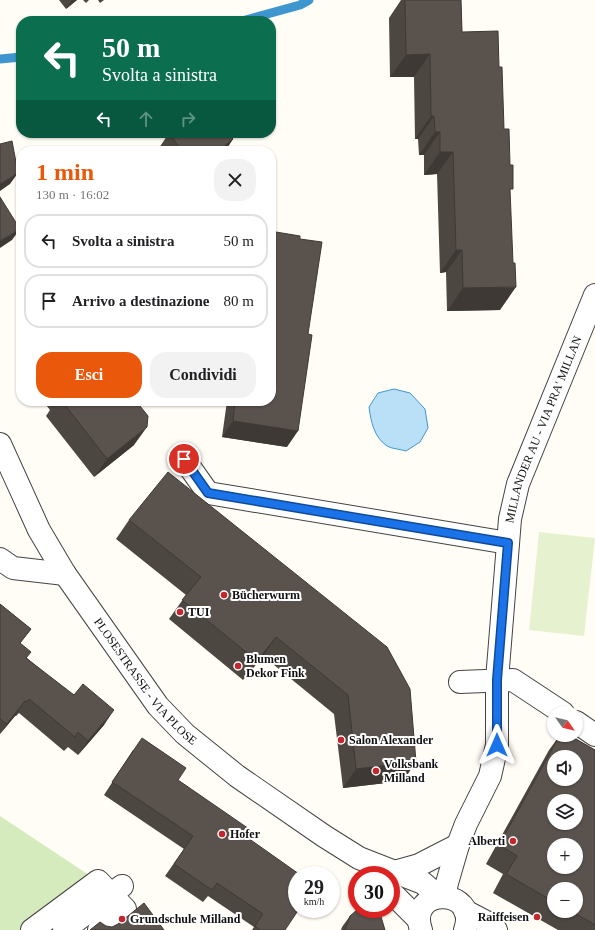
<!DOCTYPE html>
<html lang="it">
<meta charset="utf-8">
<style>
body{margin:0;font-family:Georgia,serif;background:#f2f2f2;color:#202124;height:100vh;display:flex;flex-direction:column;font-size:15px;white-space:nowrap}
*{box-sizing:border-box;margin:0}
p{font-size:13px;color:#757577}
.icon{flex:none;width:22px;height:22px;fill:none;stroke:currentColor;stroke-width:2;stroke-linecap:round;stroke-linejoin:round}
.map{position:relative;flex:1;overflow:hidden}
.details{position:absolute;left:16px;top:146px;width:260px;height:260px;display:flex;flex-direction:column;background:#fff;border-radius:16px;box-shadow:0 1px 3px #0004}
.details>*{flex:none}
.top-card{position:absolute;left:16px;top:16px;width:260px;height:122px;border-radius:16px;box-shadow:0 1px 3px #0004;background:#0b6e4f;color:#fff;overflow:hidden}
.needle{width:26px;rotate:124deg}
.fabs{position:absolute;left:547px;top:706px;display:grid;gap:8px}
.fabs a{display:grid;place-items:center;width:36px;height:36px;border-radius:50%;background:#fff;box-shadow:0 1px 3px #0004;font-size:20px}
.speed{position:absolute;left:288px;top:866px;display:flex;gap:8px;font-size:20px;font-weight:700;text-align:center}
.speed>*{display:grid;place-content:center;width:52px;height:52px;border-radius:50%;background:#fff;box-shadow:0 1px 3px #0004;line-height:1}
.speed small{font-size:10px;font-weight:400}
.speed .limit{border:6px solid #d22;background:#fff;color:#111}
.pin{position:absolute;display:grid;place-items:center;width:34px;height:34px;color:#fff;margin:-17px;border:2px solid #fff;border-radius:50%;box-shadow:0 1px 4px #0007}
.me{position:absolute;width:44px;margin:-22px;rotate:0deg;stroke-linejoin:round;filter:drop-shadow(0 0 3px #0008)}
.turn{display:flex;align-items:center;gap:14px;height:84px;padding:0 20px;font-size:18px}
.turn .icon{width:52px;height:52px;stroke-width:2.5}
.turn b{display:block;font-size:28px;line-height:34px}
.lanes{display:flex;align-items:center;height:38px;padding:0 20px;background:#0003;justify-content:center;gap:20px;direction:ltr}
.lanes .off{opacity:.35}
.round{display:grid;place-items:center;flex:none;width:42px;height:42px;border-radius:16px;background:#f2f2f2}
.headline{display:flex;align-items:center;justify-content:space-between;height:68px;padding:0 20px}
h1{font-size:24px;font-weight:700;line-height:30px;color:#ea580c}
.action{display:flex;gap:8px;margin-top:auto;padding:8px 20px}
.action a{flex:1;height:46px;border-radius:16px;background:#ea580c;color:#fff;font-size:16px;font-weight:700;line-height:46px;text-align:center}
.action a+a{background:#f2f2f2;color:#202124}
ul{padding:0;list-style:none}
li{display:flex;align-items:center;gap:12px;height:54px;margin:0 8px 6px;padding:0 12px;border:2px solid #e0e0e0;border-radius:16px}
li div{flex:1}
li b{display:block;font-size:15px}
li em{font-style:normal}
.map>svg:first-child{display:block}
</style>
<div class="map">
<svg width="595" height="930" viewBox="0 0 595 930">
<rect width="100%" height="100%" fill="#fffdf5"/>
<path fill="#d5ebbd" d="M0,816L98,881L32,930H0Z"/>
<path fill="#e6f2cf" d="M539,532L595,538L584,636L529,630Z"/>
<path fill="#b9e0f7" stroke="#3f96cf" d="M394,389L410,393L425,409L428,428L420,442L406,451C400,449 392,449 387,446C374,437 371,422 369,407L378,393Z"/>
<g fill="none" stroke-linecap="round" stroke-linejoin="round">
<g stroke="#3f96cf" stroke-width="9">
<path d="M242,21L300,5L309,0"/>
<path d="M0,59L21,57"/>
</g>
<defs>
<g id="minor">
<path id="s1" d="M0,444L39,530L65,574L158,706L185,734L237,776L324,836L359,858L423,883L439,897"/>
<path d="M184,459L208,493L508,543"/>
<path d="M0,559L13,568L65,574"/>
<path d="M460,682L513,680L563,713"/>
<path d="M576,722L595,735"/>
<path d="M394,872L419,865L458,845"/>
<path d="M391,892L419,920"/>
<path id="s2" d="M444,897L447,883L458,845L466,824L490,776L497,745V680L510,519L518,484L595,295"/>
<path d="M465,911L486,922L496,930"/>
<path d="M32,930L98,881L125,909L99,930"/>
<path d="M64,930L122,886"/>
<path d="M421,930C406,886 480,887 465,930"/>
</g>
</defs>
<use href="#minor" stroke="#444" stroke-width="24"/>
<use href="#minor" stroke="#fff" stroke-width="22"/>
</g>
<g fill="#4d4742" fill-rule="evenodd">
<path d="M59,0H77L66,9Z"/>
<path d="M83,0H89L86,3Z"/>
<path d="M98,0H104L100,3Z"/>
<path d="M401,0H461L462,32L499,67L504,129L510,193L500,310L447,311L446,272L440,273L437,174L424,175V155H419L418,139H415L414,77H390L389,18Z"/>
<path d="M169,133L233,139L225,151H157Z"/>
<path d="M276,232L287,447L222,437L227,401H271V239Z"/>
<path d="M21,329V373L16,367L18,337Z"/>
<path d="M43,401H136L134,445L94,477L46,416L50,410Z"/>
<path d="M129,520L387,647L403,781L343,788L334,714L263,656L243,680L169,619L186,595L116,539Z"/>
<path d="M0,604L31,629L20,643L27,658L104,725L78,755L68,747L64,751L19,713L16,716H15L0,734Z"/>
<path d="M560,735H569L595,750V930H558L493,893L503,874L486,864L549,750ZM554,889L576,911H554Z"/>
<path d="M133,750L178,780L248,838L291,886L285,930H252L254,927L208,896L203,902L165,876L184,849L104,795Z"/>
<path d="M350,916L385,930H341L342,927Z"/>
</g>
<g fill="#3f3936">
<path d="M72,0H77L66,9Z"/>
<path d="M430,54L414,77H390L406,55Z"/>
<path d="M431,116H434L418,139H415Z"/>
<path d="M435,132H440L424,155H419Z"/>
<path d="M233,139L225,151H220L221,149Z"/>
<path d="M440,152H453L437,174L424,175Z"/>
<path d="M18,173L10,184L0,191V184Z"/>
<path d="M20,229L12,240L0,248V241Z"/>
<path d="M456,250H462L446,272L440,273Z"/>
<path d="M516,287L500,310L447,311L463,288Z"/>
<path d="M233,421L298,431L287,447L222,437Z"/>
<path d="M147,427L134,445L94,477L107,459Z"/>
<path d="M276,637L263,656L243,680L257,661Z"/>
<path d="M25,701L15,716L0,734L7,724Z"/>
<path d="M114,710L104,725L78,755L88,741Z"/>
<path d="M416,762L403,781L343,788L356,769Z"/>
</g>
<g fill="#5a524d" stroke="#3f3936" fill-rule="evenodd">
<path d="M405,0H461L462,32L498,31L499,67H502L504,129H509L510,165H513V189H510L513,263H515L516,287L463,288L462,250H456L453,152H440V132H435L434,116H431L430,54L406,55Z"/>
<path d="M169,133H228L233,139L221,149L223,151H182Z"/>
<path d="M12,141L18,173L0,184V144Z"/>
<path d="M0,197L20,229L0,241Z"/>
<path d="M276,232L300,236V239L322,242L308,334L312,335L298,431L233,421L235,401H271V245L274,246Z"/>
<path d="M62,401H136L148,416L147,427L107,459Z"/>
<path d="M168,472L387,647L410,689L416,762L356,769L348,695L276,637L257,661L182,600L201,577L129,520Z"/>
<path d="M0,604L31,629L20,643L31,652L26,658L74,695L83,684L114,710L88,741L78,732L75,737L29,699L27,702L25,701L7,724L0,719Z"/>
<path d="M560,735H569L595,750V925L571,911H576V889H554V902L506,874L517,856L499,845ZM554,757H576V779H554ZM554,801H576V823H554ZM554,845H576V867H554Z"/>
<path d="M142,738L186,768L178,780L252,831L248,838L299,874L298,875H297V877L291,886L297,891V909H299L285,930H260L255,926L263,914L217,883L212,890L174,864L193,836L112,782Z"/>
<path d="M144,903L164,930H90L100,922L106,926L112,927L118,924Z"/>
<path d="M358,909H371L379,910L385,930H345L350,916Z"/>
</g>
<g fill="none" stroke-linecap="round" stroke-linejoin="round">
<defs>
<path id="route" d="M184,459L208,493L508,543L497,680V745"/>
</defs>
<use href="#route" stroke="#114b97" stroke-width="10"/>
<use href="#route" stroke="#1a73e8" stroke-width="7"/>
</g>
<g fill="#c4262e" stroke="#fff" stroke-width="1.5">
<circle cx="224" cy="595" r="4"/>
<circle cx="180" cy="612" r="4"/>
<circle cx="238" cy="666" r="4"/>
<circle cx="341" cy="740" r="4"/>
<circle cx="376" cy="771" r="4"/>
<circle cx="222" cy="834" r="4"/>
<circle cx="513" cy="841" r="4"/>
<circle cx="537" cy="917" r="4"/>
<circle cx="122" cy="919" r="4"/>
</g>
<g text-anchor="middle" stroke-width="4" stroke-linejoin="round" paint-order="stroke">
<g font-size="12" fill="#111" stroke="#fff">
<text dy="4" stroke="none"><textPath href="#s2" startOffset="484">MILLANDER AU - VIA PRA' MILLAN</textPath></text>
<text dy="4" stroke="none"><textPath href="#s1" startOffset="280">PLOSESTRASSE - VIA PLOSE</textPath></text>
</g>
<g font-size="12" font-weight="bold" fill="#111" stroke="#fff" text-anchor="start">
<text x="232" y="599">Bücherwurm</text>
<text x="188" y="616">TUI</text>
<text x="246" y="663">Blumen<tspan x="246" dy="14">Dekor Fink</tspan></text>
<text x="349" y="744">Salon Alexander</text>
<text x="384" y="768">Volksbank<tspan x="384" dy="14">Milland</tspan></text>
<text x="230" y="838">Hofer</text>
<text x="505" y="845" text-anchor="end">Alberti</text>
<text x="529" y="921" text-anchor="end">Raiffeisen</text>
<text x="130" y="923">Grundschule Milland</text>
</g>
</g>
</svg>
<div class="fabs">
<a><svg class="needle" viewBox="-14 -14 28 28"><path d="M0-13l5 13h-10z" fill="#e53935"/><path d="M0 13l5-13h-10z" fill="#757577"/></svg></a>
<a><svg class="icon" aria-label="sound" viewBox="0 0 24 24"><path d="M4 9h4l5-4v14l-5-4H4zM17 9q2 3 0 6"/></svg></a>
<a><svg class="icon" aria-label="layers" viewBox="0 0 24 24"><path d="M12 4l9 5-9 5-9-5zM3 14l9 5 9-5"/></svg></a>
<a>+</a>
<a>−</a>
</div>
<div class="speed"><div>29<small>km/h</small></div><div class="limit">30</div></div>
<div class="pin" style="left:184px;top:459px;background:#d93025"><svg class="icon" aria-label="arrive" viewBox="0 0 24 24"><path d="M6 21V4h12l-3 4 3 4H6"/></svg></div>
<svg class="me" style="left:497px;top:745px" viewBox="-20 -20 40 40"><path d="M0-17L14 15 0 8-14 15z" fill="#1a73e8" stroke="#fff" stroke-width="4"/></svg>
<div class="top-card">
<div class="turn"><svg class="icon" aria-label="left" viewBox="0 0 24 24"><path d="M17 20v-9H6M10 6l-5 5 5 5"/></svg><div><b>50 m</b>Svolta a sinistra</div></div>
<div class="lanes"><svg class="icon" aria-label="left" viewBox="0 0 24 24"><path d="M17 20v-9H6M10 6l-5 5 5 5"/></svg><svg class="icon off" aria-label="ahead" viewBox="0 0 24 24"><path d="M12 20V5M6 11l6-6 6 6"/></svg><svg class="icon off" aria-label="right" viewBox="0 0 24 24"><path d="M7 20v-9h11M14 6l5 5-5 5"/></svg></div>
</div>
<section class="details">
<div class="headline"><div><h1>1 min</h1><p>130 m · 16:02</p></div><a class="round"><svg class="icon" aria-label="close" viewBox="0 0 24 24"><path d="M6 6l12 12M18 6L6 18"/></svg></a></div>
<ul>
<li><svg class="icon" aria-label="left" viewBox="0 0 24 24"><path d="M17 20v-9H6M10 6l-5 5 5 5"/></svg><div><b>Svolta a sinistra</b></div><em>50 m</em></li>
<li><svg class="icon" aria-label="arrive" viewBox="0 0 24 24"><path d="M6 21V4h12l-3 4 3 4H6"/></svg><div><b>Arrivo a destinazione</b></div><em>80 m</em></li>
</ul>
<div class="action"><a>Esci</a><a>Condividi</a></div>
</section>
</div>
